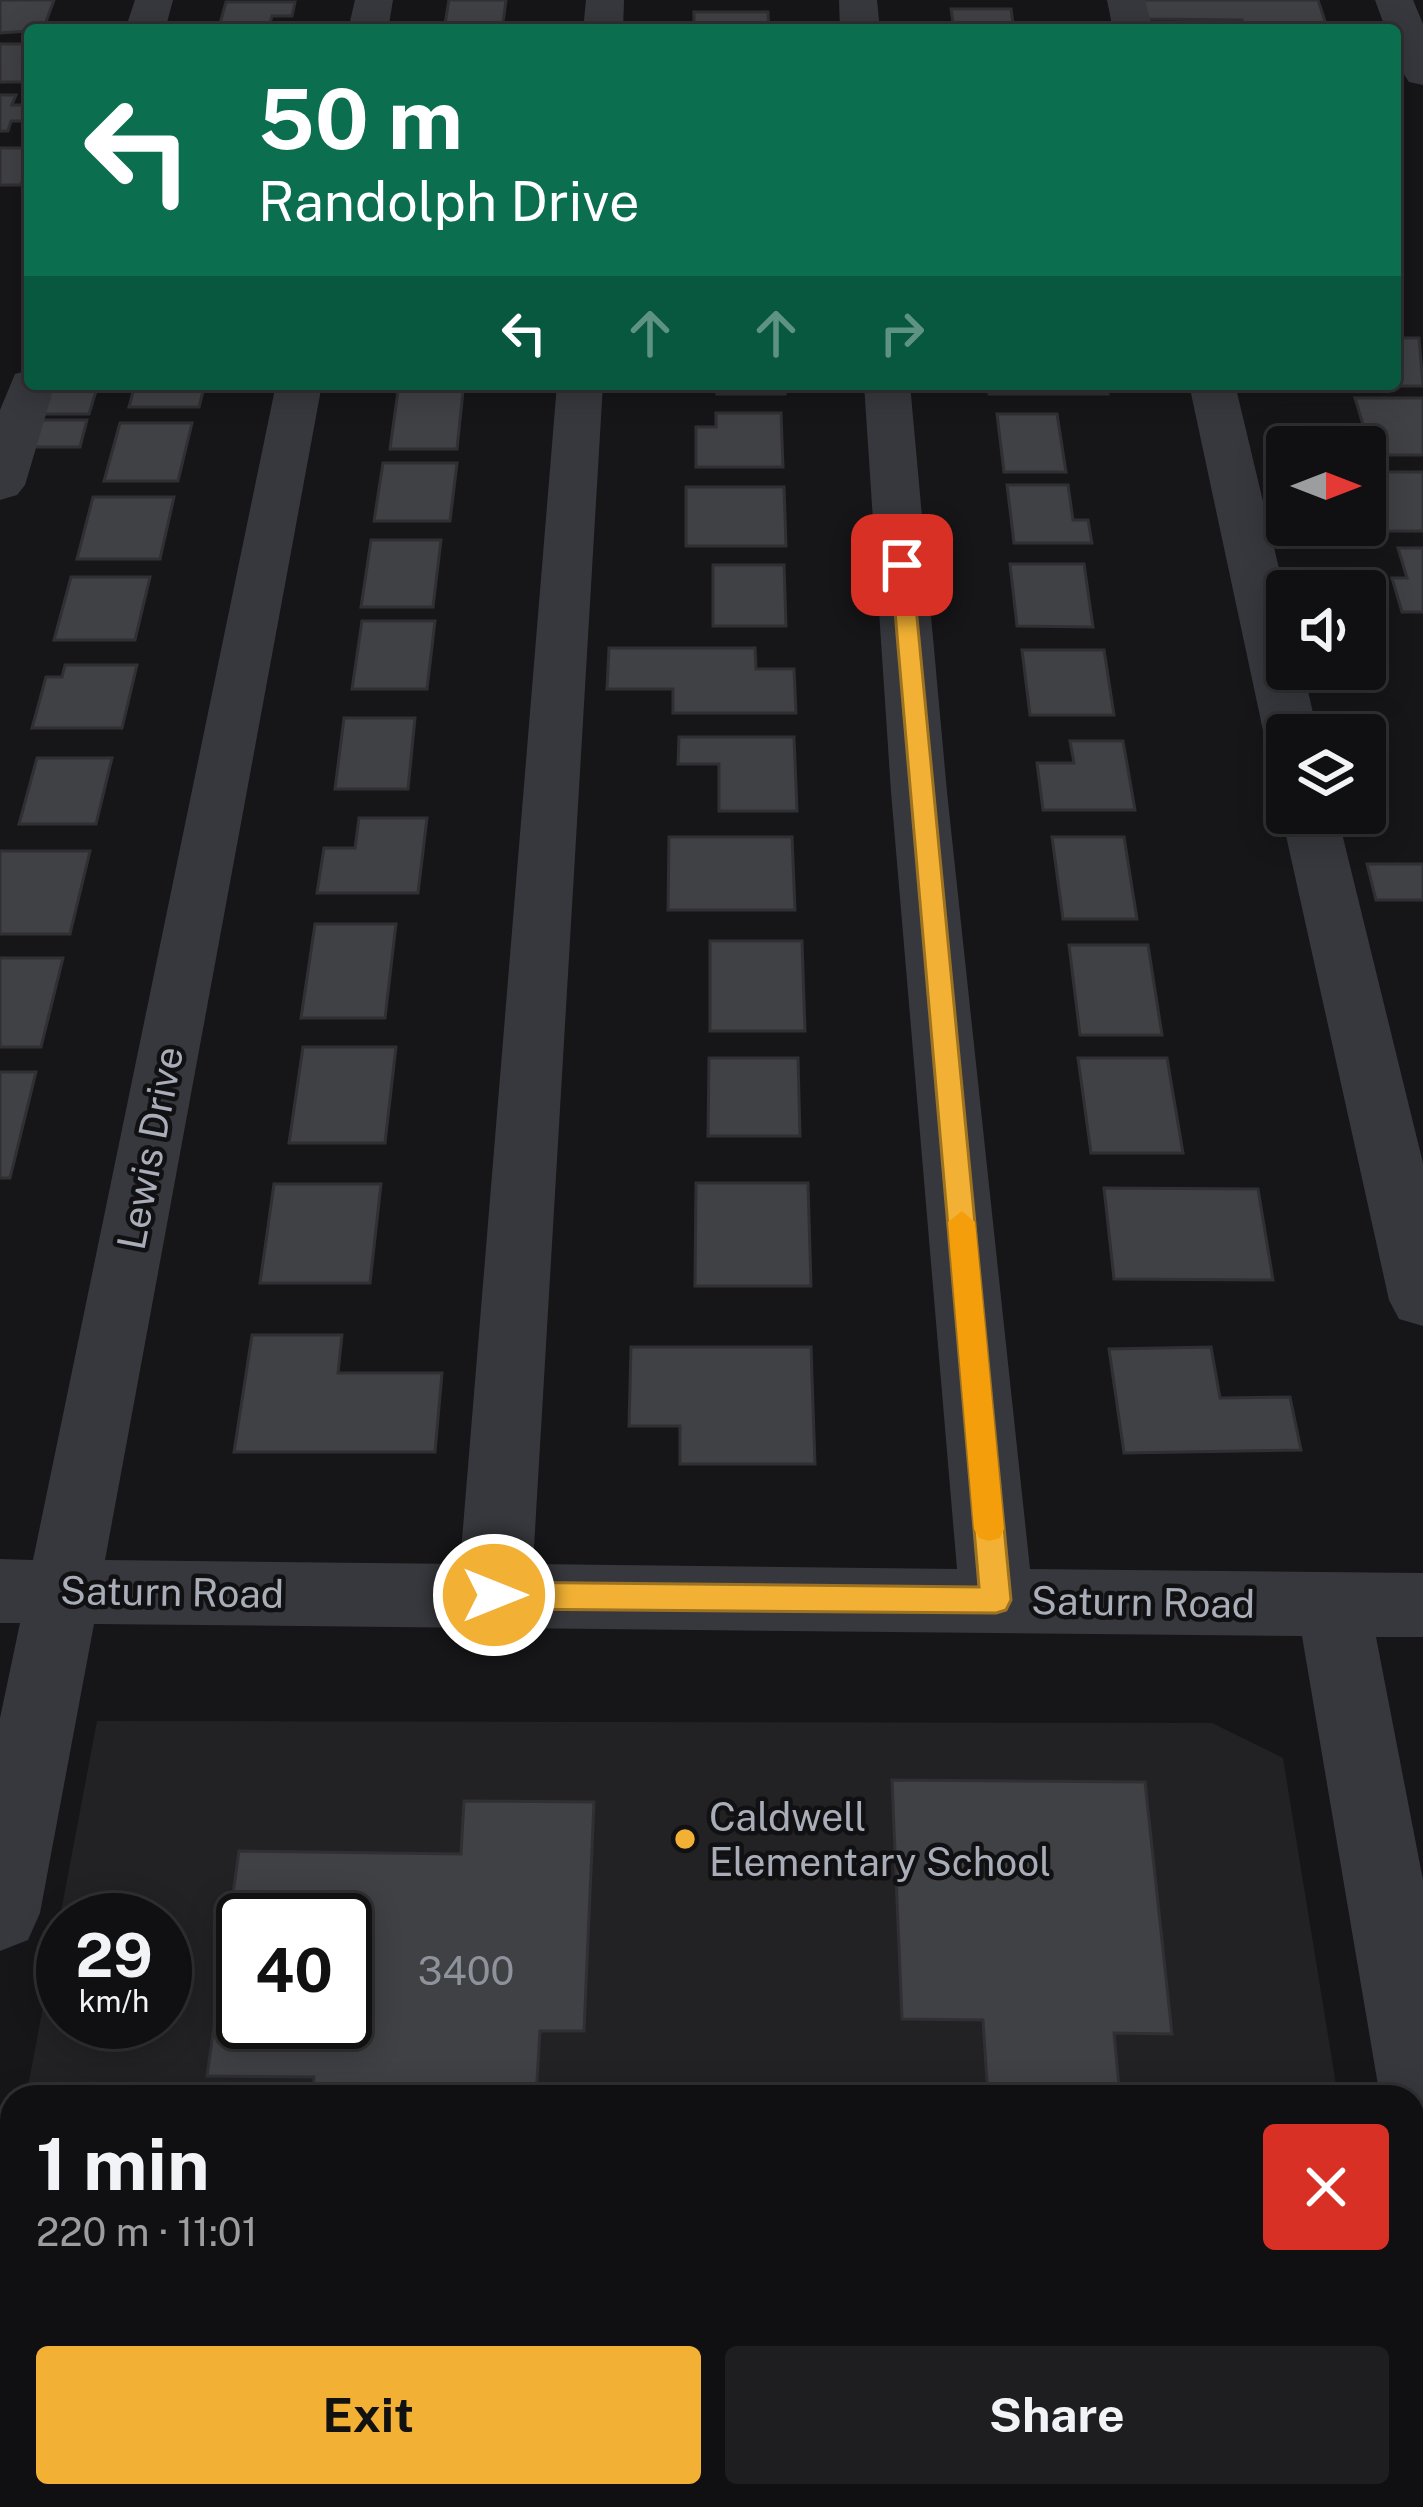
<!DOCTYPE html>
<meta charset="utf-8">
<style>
body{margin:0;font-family:"Public Sans",sans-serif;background:#1e1e20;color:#f1f3f6;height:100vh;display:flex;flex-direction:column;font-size:45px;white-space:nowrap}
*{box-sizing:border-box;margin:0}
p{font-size:39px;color:#9c9d9f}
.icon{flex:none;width:66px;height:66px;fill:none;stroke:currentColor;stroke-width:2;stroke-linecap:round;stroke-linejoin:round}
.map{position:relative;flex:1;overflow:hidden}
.sheet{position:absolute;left:0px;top:2085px;width:1425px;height:423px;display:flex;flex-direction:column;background:#101012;border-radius:36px 36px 0 0;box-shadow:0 6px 30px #0003,0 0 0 3px #303032}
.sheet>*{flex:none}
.banner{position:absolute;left:24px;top:24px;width:1377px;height:366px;border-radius:12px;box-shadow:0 6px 30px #0003,0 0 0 3px #303032;background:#0b6e4f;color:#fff;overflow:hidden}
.needle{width:78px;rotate:90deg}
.buttons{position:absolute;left:1266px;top:426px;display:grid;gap:24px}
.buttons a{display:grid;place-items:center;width:120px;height:120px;border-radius:12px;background:#101012;box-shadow:0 6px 30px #0003,0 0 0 3px #303032;font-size:60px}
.speed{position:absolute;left:36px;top:1893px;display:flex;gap:24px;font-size:60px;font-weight:700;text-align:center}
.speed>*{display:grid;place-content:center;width:156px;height:156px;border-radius:50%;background:#101012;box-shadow:0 6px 30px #0003,0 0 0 3px #303032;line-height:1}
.speed small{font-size:30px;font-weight:400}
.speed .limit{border:6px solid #111;border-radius:18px;background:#fff;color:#111}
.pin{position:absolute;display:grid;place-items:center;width:102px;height:102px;color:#fff;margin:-51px;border-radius:24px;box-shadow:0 6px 18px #0006}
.me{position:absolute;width:132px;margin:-66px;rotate:90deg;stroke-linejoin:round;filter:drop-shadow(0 0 9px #0008)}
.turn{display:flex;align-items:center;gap:42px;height:252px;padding:0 36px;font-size:54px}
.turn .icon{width:156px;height:156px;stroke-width:2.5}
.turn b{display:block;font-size:84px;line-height:102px}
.lanes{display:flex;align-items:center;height:114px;padding:0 36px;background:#0003;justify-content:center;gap:60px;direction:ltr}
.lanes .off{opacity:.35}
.round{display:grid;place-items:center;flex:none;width:126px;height:126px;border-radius:12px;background:#1e1e20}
.head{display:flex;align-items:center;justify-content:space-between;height:204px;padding:0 36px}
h1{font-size:72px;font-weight:700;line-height:90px}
.action{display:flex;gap:24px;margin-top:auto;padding:24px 36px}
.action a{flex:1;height:138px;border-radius:12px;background:#f2b134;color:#111;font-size:48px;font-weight:700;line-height:138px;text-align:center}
.action a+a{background:#1e1e20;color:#f1f3f6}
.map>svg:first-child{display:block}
</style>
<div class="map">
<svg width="1423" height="2507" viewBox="0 0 1423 2507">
<rect width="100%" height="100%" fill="#161618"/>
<g fill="#222225" fill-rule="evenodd">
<path d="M97,1721L1212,1723L1283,1758L1338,2097H26ZM63,1920H165V2022H63ZM243,1920H345V2022H243Z"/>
<path d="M12,2168V2496H1404L1406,2507H0V2232Z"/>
</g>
<g fill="#404145" stroke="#303034" stroke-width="3" fill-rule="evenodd">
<path d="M0,0H54L43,30L0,33Z"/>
<path d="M449,0H506L502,30H444Z"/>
<path d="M1142,0H1318L1328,30H1245L1242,20L1146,19Z"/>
<path d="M226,2H295L292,16H272L268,30H218Z"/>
<path d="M951,9H1011L1014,30H954Z"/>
<path d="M694,12H768L769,30H694Z"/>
<path d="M0,44H30L27,82H0Z"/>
<path d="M0,95H16L12,105H30V121H11L8,131H0Z"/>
<path d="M0,148H30V169L20,185H0Z"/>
<path d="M1395,338H1419L1423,386H1353L1395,384Z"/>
<path d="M135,384H205L199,407H129Z"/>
<rect x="717" y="384" width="68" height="10"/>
<path d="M988,384H1106L1108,394H989Z"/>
<path d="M46,388H97L89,414H38Z"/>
<path d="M398,391H463L457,449H390Z"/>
<path d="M1355,398H1423V455H1372Z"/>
<path d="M716,413H781L783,467H696V427H716Z"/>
<path d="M997,414H1057L1066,472H1004Z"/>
<path d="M38,420H87L80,447H29Z"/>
<path d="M120,423H192L178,481H104Z"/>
<path d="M383,463H457L450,521H374Z"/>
<path d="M1365,472H1423V531H1363Z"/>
<path d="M1007,485H1068L1073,520H1088L1092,543H1014Z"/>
<path d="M686,487H784L786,546H686Z"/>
<path d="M93,497H174L160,559H77Z"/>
<path d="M371,540H441L433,607H361Z"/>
<path d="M1398,548H1423V612H1402L1392,578H1407Z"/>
<path d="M1010,564H1084L1093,627L1017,626Z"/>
<path d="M713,565H784L786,626H713Z"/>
<path d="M71,577H150L135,640H54Z"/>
<path d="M362,621H435L427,689H352Z"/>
<path d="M609,648H755L756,669H794L796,713H673V689H607Z"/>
<path d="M1022,650H1104L1114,715H1030Z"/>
<path d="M65,665H137L122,728H32L46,677H62Z"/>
<path d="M344,718H415L408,789H335Z"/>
<path d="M679,737H794L797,811H719V764H678Z"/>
<path d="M1070,741H1123L1135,810H1043L1037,763H1074Z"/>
<path d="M37,758H112L96,824H19Z"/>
<path d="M359,818H427L418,893H317L324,848H355Z"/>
<path d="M669,837H792L795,910H668Z"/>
<path d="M1052,837H1124L1137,919H1063Z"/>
<path d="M0,851H90L70,934H0Z"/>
<path d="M1367,864H1423V900H1376Z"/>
<path d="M315,924H396L385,1018H301Z"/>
<path d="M710,941H802L805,1031H710Z"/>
<path d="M1069,945H1148L1162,1035H1080Z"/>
<path d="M0,958H63L41,1047H0Z"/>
<path d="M303,1047H396L385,1143H289Z"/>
<path d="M709,1058H798L800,1136H708Z"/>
<path d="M1078,1058H1167L1183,1153H1091Z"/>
<path d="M0,1072H36L10,1178H0Z"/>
<path d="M696,1183H808L811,1286H695Z"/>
<path d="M274,1184H381L370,1283H260Z"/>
<path d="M1104,1188L1258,1189L1273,1280L1114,1279Z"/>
<path d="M252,1335H342L338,1373H442L435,1452H234Z"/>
<path d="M631,1347H811L815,1464H680V1426H629Z"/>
<path d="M1211,1347L1220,1398L1290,1397L1301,1450L1124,1453L1109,1349Z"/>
<path d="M892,1780L1145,1782L1172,2034L1114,2033L1120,2097H988L983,2020L902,2019Z"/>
<path d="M464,1801L594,1802L584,2031H540L536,2097H312L314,2077L207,2076L239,1851L461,1854ZM243,1920H345V2022H243Z"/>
<path d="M265,2496H568L567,2507H264Z"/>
<path d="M941,2496H1217L1218,2502L942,2507Z"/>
</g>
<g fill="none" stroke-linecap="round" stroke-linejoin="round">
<g fill="#37383d" fill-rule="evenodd">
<path d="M135,0H173L165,30H125Z"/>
<path d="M355,0H393L388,30H348Z"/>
<path d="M586,0H624L623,30H583Z"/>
<path d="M839,0H877L880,30H840Z"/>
<path d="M1107,0H1145L1153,30H1113Z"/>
<path d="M1375,0H1413L1423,24V85L1409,82C1397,65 1395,50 1395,30H1386Z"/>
<path d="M30,370V384H55L25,485L17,495L0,500V410L15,374Z"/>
<path d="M276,384H322L105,1560L460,1564L557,384H603L533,1564L957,1569L891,792L864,384H910L947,792L1030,1569L1423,1573V1637H1376L1423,1880V2141L1413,2137V2097H1380L1302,1636L94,1624L40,1913L28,1940L0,1951V1718L20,1623H0V1559L33,1560Z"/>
<path d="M1189,384H1235L1287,602V669H1303L1318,735H1287V752L1272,747L1264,735Z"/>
<path d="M1287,803V813H1337L1423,1163V1326L1399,1319L1389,1300L1281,813Z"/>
<path d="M1423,2369V2467L1413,2471V2373Z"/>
<path d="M1290,2496H1384L1383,2507H1289Z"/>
</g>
</g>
<path fill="#f2b134" stroke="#9d7322" stroke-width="3" d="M902,559L912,565L1011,1600L1006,1610L996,1613L494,1609L483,1605L479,1595L483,1586L494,1582L979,1587L891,565Z"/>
<path fill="#f59e0b" d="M962,1211L975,1222L1004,1529L1000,1538L989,1541L979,1538L974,1529L948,1222Z"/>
<circle fill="#f2b134" stroke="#111113" stroke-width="4.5" cx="685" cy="1839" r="12"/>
<g text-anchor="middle" stroke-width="9" stroke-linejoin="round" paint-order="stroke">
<g font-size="39" fill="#a8adb8" stroke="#111113">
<text transform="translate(150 1148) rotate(-79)" y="14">Lewis Drive</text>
<text transform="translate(172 1592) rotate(1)" y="14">Saturn Road</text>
<text transform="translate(1143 1602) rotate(1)" y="14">Saturn Road</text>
</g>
<g font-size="39" fill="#a8adb8" stroke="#111113" text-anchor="start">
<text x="709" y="1831">Caldwell<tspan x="709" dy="45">Elementary School</tspan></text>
</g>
<g font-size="39" fill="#8e929b">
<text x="466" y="1985">3400</text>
</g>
</g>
</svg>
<div class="buttons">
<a><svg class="needle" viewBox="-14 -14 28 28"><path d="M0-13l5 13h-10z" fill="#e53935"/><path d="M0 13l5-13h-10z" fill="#9c9d9f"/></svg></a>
<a><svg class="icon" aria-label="sound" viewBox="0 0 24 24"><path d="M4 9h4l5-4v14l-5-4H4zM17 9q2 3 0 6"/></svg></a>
<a><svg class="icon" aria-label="layers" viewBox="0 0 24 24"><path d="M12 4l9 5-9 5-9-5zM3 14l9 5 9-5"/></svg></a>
</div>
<div class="speed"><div>29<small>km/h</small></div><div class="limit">40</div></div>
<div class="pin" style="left:902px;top:565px;background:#d93025"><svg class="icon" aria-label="arrive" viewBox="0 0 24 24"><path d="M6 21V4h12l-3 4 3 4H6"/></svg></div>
<svg class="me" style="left:494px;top:1595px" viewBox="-20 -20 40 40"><circle r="17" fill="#f2b134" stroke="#fff" stroke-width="3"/><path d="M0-11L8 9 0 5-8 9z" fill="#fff"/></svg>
<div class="banner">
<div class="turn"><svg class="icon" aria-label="left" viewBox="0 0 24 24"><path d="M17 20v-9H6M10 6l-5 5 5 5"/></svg><div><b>50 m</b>Randolph Drive</div></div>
<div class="lanes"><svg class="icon" aria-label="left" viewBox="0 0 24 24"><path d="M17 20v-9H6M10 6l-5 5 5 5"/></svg><svg class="icon off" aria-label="ahead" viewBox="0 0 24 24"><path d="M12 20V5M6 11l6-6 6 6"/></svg><svg class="icon off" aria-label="ahead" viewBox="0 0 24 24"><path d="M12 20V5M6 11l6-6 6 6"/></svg><svg class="icon off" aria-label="right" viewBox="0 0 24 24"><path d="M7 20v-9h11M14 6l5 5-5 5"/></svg></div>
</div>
<section class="sheet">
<div class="head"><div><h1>1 min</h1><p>220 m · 11:01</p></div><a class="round" style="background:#d93025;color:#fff"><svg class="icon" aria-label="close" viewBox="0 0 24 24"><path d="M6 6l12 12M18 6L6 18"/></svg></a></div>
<div class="action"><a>Exit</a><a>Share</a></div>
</section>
</div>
